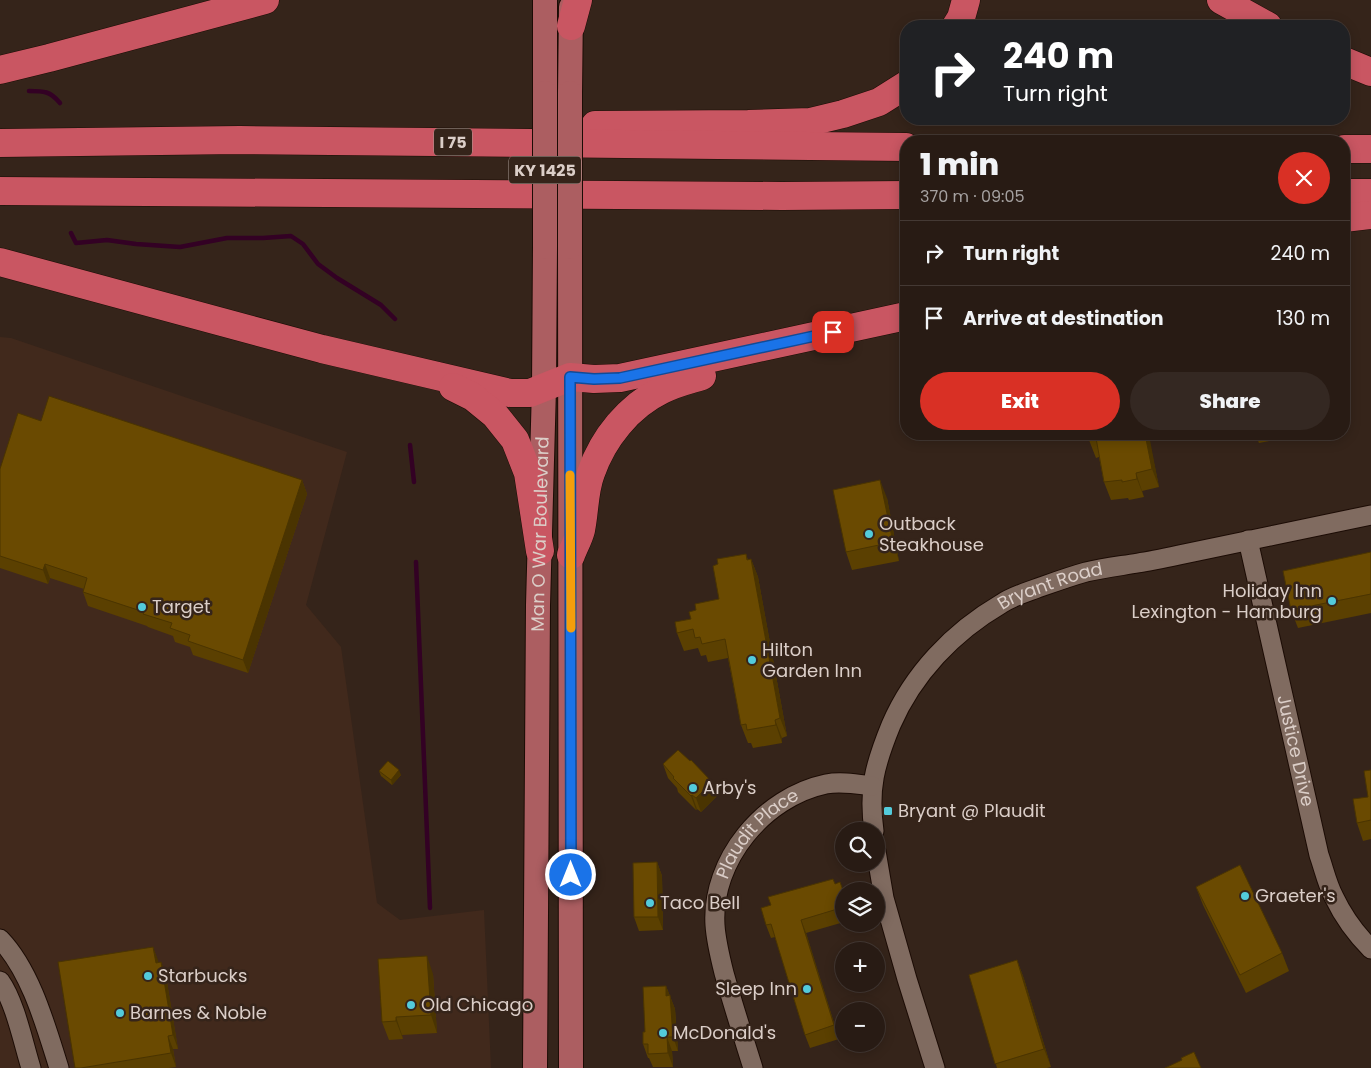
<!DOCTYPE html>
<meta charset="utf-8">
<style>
body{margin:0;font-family:Poppins,sans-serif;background:#342822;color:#f1f3f6;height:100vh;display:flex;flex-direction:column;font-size:19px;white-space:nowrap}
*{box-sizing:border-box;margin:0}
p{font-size:16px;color:#a5a1a0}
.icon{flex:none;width:28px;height:28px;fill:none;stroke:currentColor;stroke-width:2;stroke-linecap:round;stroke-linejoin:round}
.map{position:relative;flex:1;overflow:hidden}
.side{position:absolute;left:900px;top:135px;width:450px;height:305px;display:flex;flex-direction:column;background:#281b14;border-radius:20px;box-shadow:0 2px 12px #0003,0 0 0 1px #443934}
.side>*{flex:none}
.banner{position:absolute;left:900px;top:20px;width:450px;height:105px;border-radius:20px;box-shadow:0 2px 12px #0003,0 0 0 1px #443934;background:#202124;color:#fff;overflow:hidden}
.tools{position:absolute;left:835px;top:822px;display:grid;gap:10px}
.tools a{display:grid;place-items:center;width:50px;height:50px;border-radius:50%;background:#281b14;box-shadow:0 2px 12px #0003,0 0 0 1px #443934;font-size:25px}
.pin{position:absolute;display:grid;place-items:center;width:42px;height:42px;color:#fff;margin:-21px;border-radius:10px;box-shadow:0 2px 8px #0006}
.me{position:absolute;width:55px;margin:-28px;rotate:0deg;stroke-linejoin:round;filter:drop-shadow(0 0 4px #0008)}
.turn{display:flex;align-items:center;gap:18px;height:105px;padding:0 20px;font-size:22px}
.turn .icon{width:65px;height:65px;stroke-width:2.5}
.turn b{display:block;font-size:35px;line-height:42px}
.round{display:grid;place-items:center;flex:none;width:52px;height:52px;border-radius:26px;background:#342822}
.head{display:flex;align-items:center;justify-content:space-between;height:85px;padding:0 20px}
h1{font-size:30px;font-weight:800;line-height:38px}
.primary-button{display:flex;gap:10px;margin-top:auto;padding:10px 20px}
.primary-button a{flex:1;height:58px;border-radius:30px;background:#d93025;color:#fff;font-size:20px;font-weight:800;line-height:58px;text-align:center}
.primary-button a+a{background:#342822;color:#f1f3f6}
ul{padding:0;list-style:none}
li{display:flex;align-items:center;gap:15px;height:65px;padding:0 20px;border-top:1px solid #443934}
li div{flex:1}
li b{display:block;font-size:19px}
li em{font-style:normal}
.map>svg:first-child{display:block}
</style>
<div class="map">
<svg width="1371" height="1068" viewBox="0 0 1371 1068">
<rect width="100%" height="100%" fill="#35241a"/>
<path fill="#41291c" d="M0,337L11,338L347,452L306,605L341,647L377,903L400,920L484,910L491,1068H0Z"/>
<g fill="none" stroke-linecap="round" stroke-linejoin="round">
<g stroke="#330124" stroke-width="4.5">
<path d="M29,91C44,91 50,91 60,103"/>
<path d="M71,233L76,243L107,240L136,244L180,247L227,238H263L291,236L303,244L318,264L337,278L381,305L395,319"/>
<path d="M410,445L414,482"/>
<path d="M416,562L430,908"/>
</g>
<defs>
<g id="minor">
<path id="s1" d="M1248,540L1319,855C1324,869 1327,884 1334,897C1343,916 1356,934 1371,949"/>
<path id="s2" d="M874,831C868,789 875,764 891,725C913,674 953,632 1001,604C1011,597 1024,593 1035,589C1052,583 1068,577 1086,572C1103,568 1120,566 1138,563C1151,561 1165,558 1179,555C1243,542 1307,528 1371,515"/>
<path d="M876,851L884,898L907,979L935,1068"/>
<path d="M0,939C31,971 46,1027 59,1068"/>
<path d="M0,981C15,1002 23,1042 31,1068"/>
<path id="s3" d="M753,1068C743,1036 733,1005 724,973C720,957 716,941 715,925C711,860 764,797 826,784C841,781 857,784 872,786"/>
</g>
<g id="major">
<path d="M545,0V93"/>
<path d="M570,93L571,7"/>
<path d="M570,247L571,1068"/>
<path id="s4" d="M535,1068L538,605L544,388L545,247"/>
</g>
<g id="highway">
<path d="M1221,0L1268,26"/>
<path d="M571,26L578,0"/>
<path d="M956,26L961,18L966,0"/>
<path d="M1344,61L1371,72"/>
<path d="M0,70L49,58L265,0"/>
<path d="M595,125L748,124L810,122L843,114L879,102L906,85"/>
<path d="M0,143L240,140L906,147"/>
<path d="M1344,149H1371"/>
<path d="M0,191L782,196L906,195"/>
<path d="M1344,193H1371"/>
<path d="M1344,218L1371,215"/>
<path d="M0,262L322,349L510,393H530L570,377L594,379L620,378L906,316"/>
<path d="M453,387L473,397L495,415L515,440L528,473L540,551"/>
<path d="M571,555C574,547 579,538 581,530C585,511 584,491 591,473C603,438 629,406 662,390C675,383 689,380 702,376"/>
</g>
</defs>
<use href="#minor" stroke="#1c0c05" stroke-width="21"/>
<use href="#major" stroke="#1c0c05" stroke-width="26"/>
<use href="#highway" stroke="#1c0c05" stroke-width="29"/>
<use href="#minor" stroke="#806b60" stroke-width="19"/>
<use href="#major" stroke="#ac5e61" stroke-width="24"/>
<use href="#highway" stroke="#c95662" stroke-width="28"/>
<defs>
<g id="major-bridge">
<path d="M545,93V247"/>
<path d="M570,93V247"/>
</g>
</defs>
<use href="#major-bridge" stroke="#1c0c05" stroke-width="26" stroke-linecap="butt"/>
<use href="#major-bridge" stroke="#ac5e61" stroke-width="24"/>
</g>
<g fill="#5b4001">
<path d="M41,421L302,480L307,494L248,673L193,655L190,647L175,642L173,636L148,627L147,626L88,606L83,592L84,589L50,578L48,584L0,568V469Z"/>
<path d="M1088,434H1148L1159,487L1142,491L1144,497L1129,500L1128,498L1111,500L1104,482L1099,457L1096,458L1089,440Z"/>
<path d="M1255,434H1276L1275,440L1259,443Z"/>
<path d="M887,498L899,561L852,570L846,552Z"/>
<path d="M1371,552V613L1298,628L1291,610Z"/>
<path d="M746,554L748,560L751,559L758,577L787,736L782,738V743L753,748L751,743H748L741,725L728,658L708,662L706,655L701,656L698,648L684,651L677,633L691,619L696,610L719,599L718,564Z"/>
<path d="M663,764L712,782L717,796L701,812L697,809L696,810L678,792L677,788L668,778Z"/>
<path d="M1371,770V839L1363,841L1357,823L1368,797Z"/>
<path d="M379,771L401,775L392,785L381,776Z"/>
<path d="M657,862L662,876L663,930L639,931L634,917Z"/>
<path d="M835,884L844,891V922L806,933L839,1039L810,1048L805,1035L775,937L771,938L766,925Z"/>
<path d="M1196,887L1282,953L1289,971L1246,993L1203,905Z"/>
<path d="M153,947L158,962H161L166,976L178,1049H173L176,1067L169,1068H75Z"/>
<path d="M1017,960L1024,979L1051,1067L1047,1068H997L969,975Z"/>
<path d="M433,974L437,1033L402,1035L403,1039L389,1040L382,1022Z"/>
<path d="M666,986L675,1009L678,1051H672L673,1067H653L649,1058H648L643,1044L645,1032Z"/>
</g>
<g fill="#4a3401">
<path d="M1145,434H1148L1149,435L1159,487L1152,469Z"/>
<path d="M1273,434H1276L1275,440Z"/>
<path d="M1136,473L1144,497L1137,479Z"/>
<path d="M302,480L307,494L248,673L243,660Z"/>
<path d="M880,480L887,498L899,561L893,542Z"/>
<path d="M751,559L758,577L787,736L780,718Z"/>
<path d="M45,564L50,578L48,584L43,570Z"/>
<path d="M775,720L782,738V743L776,725Z"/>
<path d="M399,770L401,775L392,785L391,780Z"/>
<path d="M712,782L717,796L701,812L696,798Z"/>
<path d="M692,795L697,809L696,810L691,796Z"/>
<path d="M657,862L662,876L663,930L658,917Z"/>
<path d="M801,920L806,933L839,1039L834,1025Z"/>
<path d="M153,947L158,960L161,977L156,963Z"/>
<path d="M427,956L433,974L437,1033L431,1015Z"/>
<path d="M1017,960L1024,979L1051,1067L1044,1049Z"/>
<path d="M161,962L166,976L178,1049L173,1035Z"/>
<path d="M666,986L675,1009L678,1051L673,1037L666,996Z"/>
<path d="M396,1017L402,1035L403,1039L396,1021Z"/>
<path d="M168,1036L173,1049L176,1067L171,1053Z"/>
<path d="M667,1037L672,1051L673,1067L668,1053Z"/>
</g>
<g fill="#6a4a01" stroke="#4a3401">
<path d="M49,396L302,480L243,660L188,641L190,635L170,628L172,623L143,614L144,612L83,592L87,578L45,564L43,570L0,556V469L18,413L41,421Z"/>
<path d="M1088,434H1145L1152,469L1136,473L1137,479L1122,482V480L1104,482L1096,438L1089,440Z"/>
<path d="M880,480L893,542L846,552L833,490Z"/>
<path d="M1371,552V594L1291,610L1283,571Z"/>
<path d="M746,554L747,560L751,559L780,718L775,720L776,725L747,730L746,724L741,725L725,639L702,644L700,637L695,638L693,629L677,633L675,622L691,619L689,612L696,610L695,604L719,599L713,566L718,564L717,559Z"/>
<path d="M678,750L690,761L691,760L712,782L696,798L692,795L691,796L673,778L674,777L663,764Z"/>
<path d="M388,761L399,770L391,780L379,771Z"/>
<path d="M1371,770V820L1357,823L1353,799L1368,797L1364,771Z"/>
<path d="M657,862L658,917H634L633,863Z"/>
<path d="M1240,865L1282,953L1240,975L1196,887Z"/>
<path d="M833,879L835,884L840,882L844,893V907L801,920L834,1025L805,1035L771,924L766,925L761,908L771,905L768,897Z"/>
<path d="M153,947L156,963L161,962L173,1035L168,1036L171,1053L81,1068H75L58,962Z"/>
<path d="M427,956L431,1015L396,1017V1021L382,1022L378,959Z"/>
<path d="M1017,960L1044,1049L995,1064L969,975Z"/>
<path d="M666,986V996L670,995L673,1037H667L668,1053L648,1054V1044H643V1032H645L643,987Z"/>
<path d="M1194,1052L1201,1068H1165L1182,1060L1181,1058Z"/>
</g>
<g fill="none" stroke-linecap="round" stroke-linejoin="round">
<defs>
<path id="route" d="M571,875L570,377L594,379L620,378L833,332"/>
</defs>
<use href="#route" stroke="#114b97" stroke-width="12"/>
<use href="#route" stroke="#1a73e8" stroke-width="9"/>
<path stroke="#f59e0b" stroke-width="9" d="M570,475L571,628"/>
</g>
<g fill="#53cbdb" stroke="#35241a" stroke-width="2">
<circle cx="869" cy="534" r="5"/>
<circle cx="1332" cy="601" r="5"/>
<circle cx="142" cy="607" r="5"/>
<circle cx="752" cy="660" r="5"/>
<circle cx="693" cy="788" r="5"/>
<rect x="883" y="806" width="10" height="10" rx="2.5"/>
<circle cx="1245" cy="896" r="5"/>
<circle cx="650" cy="903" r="5"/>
<circle cx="148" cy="976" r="5"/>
<circle cx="807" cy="989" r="5"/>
<circle cx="411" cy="1005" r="5"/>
<circle cx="120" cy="1013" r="5"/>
<circle cx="663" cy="1033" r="5"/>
</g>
<g text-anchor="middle" stroke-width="5" stroke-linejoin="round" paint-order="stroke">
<g fill="#35241a" stroke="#a99b94" stroke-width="1">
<rect x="434" y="128.5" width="38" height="27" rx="4"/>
<rect x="509" y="156.5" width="72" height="27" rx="4"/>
</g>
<g font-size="16" font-weight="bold" fill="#dbcec8">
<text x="453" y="148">I 75</text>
<text x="545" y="176">KY 1425</text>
</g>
<g font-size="18" fill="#dbcec8" stroke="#35241a" text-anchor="start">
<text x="879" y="530">Outback<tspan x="879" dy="21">Steakhouse</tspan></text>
<text x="1322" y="597" text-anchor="end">Holiday Inn<tspan x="1322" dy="21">Lexington - Hamburg</tspan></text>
<text x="152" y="613">Target</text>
<text x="762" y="656">Hilton<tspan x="762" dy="21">Garden Inn</tspan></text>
<text x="703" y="794">Arby's</text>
<text x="898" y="817">Bryant @ Plaudit</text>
<text x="1255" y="902">Graeter's</text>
<text x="660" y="909">Taco Bell</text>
<text x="158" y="982">Starbucks</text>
<text x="797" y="995" text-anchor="end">Sleep Inn</text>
<text x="421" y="1011">Old Chicago</text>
<text x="130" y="1019">Barnes &amp; Noble</text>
<text x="673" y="1039">McDonald's</text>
</g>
<g font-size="18" fill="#dbcec8" stroke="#35241a">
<text dy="6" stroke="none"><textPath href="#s4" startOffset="534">Man O War Boulevard</textPath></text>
<text dy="6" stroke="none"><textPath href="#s2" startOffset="328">Bryant Road</textPath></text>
<text dy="6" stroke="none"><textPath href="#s1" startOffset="216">Justice Drive</textPath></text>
<text dy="6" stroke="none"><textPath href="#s3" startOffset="254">Plaudit Place</textPath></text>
</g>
</g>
</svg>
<div class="tools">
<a><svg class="icon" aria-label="search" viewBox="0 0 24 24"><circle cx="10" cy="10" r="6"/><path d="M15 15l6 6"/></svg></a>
<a><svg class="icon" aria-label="layers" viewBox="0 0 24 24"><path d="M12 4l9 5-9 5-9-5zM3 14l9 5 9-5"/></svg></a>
<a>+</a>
<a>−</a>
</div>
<div class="pin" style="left:833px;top:332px;background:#d93025"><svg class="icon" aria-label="arrive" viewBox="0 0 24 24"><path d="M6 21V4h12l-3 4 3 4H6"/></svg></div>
<svg class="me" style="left:571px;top:875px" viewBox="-20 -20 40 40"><circle r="17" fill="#1a73e8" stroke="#fff" stroke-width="3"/><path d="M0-11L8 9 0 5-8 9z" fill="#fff"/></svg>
<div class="banner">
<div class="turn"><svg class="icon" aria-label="right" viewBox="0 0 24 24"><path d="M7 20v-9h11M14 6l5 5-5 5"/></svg><div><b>240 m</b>Turn right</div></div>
</div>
<section class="side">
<div class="head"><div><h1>1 min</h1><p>370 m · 09:05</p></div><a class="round" style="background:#d93025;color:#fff"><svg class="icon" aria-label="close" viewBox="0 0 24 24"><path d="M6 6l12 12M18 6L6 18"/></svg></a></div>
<ul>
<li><svg class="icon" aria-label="right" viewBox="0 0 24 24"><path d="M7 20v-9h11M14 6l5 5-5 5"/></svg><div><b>Turn right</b></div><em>240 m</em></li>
<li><svg class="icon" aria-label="arrive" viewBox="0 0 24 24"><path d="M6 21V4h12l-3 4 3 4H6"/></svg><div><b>Arrive at destination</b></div><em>130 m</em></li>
</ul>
<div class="primary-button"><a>Exit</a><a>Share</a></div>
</section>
</div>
